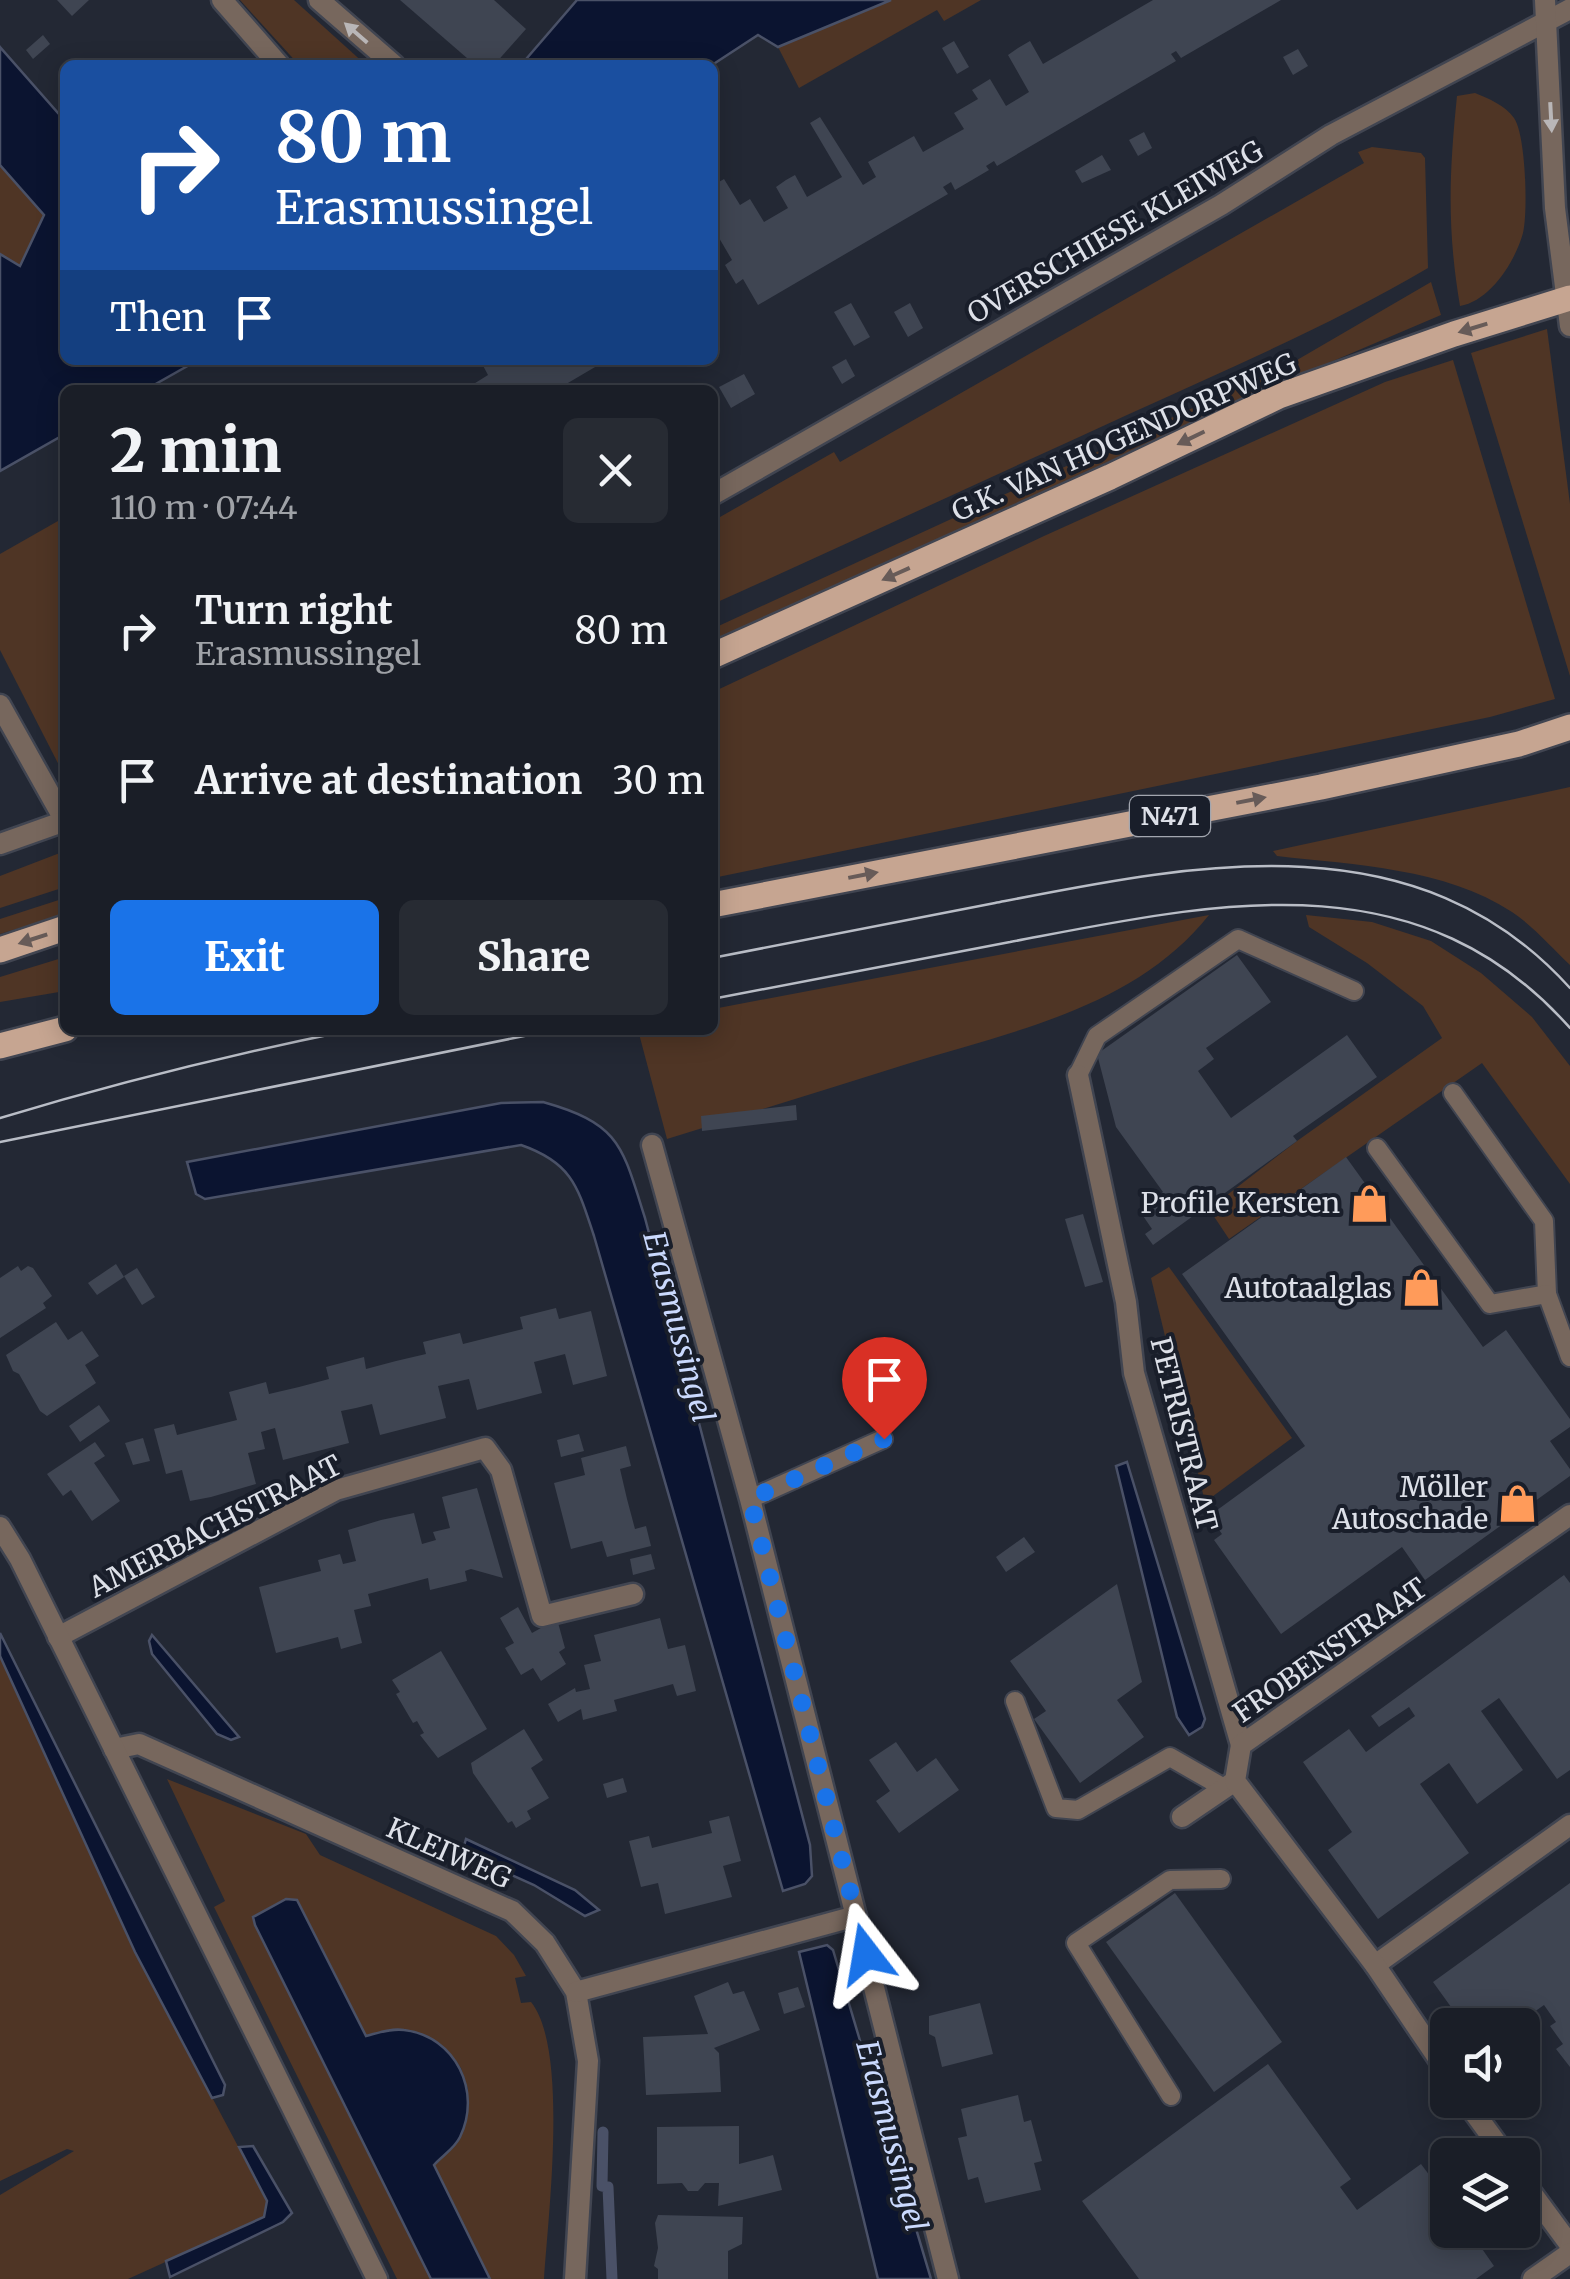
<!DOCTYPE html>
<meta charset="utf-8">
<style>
body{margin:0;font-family:Merriweather,serif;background:#272b33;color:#f1f3f6;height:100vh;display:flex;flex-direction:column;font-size:38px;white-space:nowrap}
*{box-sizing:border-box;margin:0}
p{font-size:32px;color:#9fa2a7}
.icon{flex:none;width:55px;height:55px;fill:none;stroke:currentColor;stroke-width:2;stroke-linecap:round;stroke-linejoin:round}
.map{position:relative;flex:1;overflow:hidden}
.side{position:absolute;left:60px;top:385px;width:658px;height:650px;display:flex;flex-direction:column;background:#1a1e27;border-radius:15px;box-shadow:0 5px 25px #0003,0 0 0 2px #383c44}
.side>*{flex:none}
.banner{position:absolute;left:60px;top:60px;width:658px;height:305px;border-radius:15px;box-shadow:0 5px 25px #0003,0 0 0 2px #383c44;background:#1a4fa0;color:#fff;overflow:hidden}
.fabs{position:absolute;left:1430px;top:2008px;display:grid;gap:20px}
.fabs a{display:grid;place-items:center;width:110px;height:110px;border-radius:15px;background:#1a1e27;box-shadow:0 5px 25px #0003,0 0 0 2px #383c44;font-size:50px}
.pin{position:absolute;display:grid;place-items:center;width:85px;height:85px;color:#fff;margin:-102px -42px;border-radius:50% 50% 50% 0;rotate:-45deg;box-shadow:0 0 10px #0007}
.pin .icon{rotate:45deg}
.me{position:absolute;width:110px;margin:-55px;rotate:346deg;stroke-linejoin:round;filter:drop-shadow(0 0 8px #0008)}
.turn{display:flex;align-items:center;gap:35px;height:210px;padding:0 50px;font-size:45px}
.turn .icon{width:130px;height:130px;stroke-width:2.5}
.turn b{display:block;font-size:70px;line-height:85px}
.then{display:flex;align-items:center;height:95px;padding:0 50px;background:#0003;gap:20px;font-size:38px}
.round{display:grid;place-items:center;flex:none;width:105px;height:105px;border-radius:15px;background:#272b33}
.overview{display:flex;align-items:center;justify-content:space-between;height:170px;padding:0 50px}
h1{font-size:60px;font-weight:800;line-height:75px}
.action{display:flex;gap:20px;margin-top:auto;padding:20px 50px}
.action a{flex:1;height:115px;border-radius:15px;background:#1a73e8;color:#fff;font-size:40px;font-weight:800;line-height:115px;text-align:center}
.action a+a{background:#272b33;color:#f1f3f6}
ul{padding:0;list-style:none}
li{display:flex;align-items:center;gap:30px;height:150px;padding:0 50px}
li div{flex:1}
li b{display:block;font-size:38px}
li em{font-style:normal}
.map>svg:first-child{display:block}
</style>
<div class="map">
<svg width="1570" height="2279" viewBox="0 0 1570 2279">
<rect width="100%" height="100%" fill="#232834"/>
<g fill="#4f3525">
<path d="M240,0H294L366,65H299Z"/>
<path d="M891,0H981L944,21L937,10L799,88L778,47Z"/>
<path d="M1475,93C1489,99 1505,105 1514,118C1526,135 1528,213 1523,233C1515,262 1490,301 1460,306C1447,229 1449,174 1457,96Z"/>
<path d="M1372,147L1421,153L1425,158L1428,268C1333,324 1228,369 1127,415C989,478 851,542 713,604V521L834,452L840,462L1364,163L1358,152Z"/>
<path d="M0,165L44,215L20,267L0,254Z"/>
<path d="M1431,282L1441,315L1298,376L713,645L712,629L1297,360Z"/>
<path d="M1547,329L1570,504V676L1471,353Z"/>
<path d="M1453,360L1555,699L1490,717L713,878V692L1044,536L1385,382Z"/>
<path d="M65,517V773H63L0,650V554Z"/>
<path d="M1570,787V965C1552,948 1533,926 1512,912C1445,868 1355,865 1277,856L1273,851Z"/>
<path d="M65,851V887L0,908V876Z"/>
<path d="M65,898V914L0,934V919Z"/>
<path d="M1209,915C1136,1007 1014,1031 907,1064C827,1089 747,1114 667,1139L638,1030H712L713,1009Z"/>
<path d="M1306,915L1372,922L1431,941L1481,973L1532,1017L1570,1066V1184L1482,1063L1229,1239L1209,1209L1297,1141L1442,1038L1423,1006L1367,963L1309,927Z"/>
<path d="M65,957V991L0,1002V977Z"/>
<path d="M1169,1267L1292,1438L1205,1502L1151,1278Z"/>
<path d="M0,1656L135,1952L267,2201L264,2217L128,2279H0V2195L74,2151L67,2149L0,2181Z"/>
<path d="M167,1779L306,1834L320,1855L496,1936L514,1955L526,1976L515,1978L521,2003L531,2002C569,2049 548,2216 544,2279H490L434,2165L459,2140L468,2089L461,2068L447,2050L431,2039L407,2030H388L366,2036L297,1900L286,1899L254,1917L255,1925L431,2279H397L214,1907L225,1901Z"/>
</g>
<g fill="#0b1430" stroke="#4a5167" stroke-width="2.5">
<path d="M577,0H891L778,47L758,35L712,65H521Z"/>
<path d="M0,47L65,121V360H198L145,390H65V434L0,471V254L20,266L44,215L0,165Z"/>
<path d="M543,1102C621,1124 622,1146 645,1218L810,1845L812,1876L805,1884L783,1891L594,1236C578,1188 573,1163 521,1145L205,1199L196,1194L187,1162L501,1103Z"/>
<path d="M1127,1462L1205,1719L1202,1727L1189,1735L1177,1717L1116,1466Z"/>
<path d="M0,1633L225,2085L223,2095L212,2098L135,1952L0,1656Z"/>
<path d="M152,1635L239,1737L231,1740L217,1734L152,1654L149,1641Z"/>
<path d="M466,1839L575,1890L599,1910L585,1916L534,1885L462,1853Z"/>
<path d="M286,1899L297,1900L366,2036C378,2033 391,2028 404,2030C456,2036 482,2092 460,2137C455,2148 442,2156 434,2165L490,2279H431L255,1925L253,1917Z"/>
<path d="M827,1945L833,1950L931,2279H878L799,1952Z"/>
<path d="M253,2146L292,2213L283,2222L170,2277L166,2261L264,2217L267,2201L239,2147Z"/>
</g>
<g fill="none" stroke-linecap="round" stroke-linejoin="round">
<path stroke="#4a5167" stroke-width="11" d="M603,2132L602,2186L608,2187L612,2279"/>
</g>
<g fill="#3f4552">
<path d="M57,0H89L72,16Z"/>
<path d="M400,0H494L526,29L494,65H475Z"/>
<path d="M1153,0H1281L1181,58L1176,51L1171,54L1176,61L997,166L994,161L986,166L989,170L955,190L951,182L943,187L948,194L758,305L743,279L736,284L725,265L732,260L712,226V186L724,179L740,205L750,199L764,222L788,208L776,187L786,180L795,175L807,197L842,177L810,123L820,117L863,185L876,177L868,162L914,136L923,152L964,129L954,113L978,99L972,90L990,79L1006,106L1029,92L1008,55L1018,48L1030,41L1043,64Z"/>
<path d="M43,35L50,44L33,59L26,50Z"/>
<path d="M954,41L969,67L957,74L942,48Z"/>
<path d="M1298,49L1308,66L1293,75L1283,57Z"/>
<path d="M1144,132L1152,148L1138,156L1129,140Z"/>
<path d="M1102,155L1111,170L1082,183L1075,171Z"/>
<path d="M851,303L870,337L854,346L834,312Z"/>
<path d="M910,303L923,328L908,337L894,312Z"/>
<path d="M846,359L855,376L842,384L832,367Z"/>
<path d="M480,360H607L556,390H464L488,375Z"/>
<path d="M744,374L755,394L731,408L719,387Z"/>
<path d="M1237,955L1271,1002L1206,1048L1214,1059L1198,1071L1231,1118L1347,1035L1377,1077L1293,1136L1297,1141L1153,1245L1145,1234L1152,1229L1139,1210L1163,1192L1116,1127L1097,1054Z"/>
<path d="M796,1105L797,1120L702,1131L701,1116Z"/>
<path d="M1346,1157L1483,1347L1506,1330L1570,1419V1427L1550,1441L1570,1469V1476L1425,1580L1402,1547L1281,1634L1214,1540L1222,1534L1209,1516L1305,1446L1182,1274Z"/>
<path d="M1083,1214L1103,1282L1085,1287L1065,1219Z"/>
<path d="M116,1264L124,1277L97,1295L88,1283Z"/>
<path d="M18,1266L21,1271L28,1266L33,1268L52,1296L43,1303L46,1308L0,1338V1278Z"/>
<path d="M137,1268L155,1297L142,1305L124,1276Z"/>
<path d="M556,1308L559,1319L591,1311L607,1376L573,1385L565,1354L534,1362L542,1393L477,1410L469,1379L438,1386L446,1418L380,1435L372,1404L356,1408L341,1411L349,1443L283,1460L275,1428L261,1432L265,1449L248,1453L256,1484L211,1497L190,1501L182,1470L166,1474L154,1429L174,1424L177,1435L237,1420L229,1392L266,1382L269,1394L299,1387L329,1379L326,1367L364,1357L366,1369L396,1361L426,1354L423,1342L460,1333L463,1344L523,1329L520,1317Z"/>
<path d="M56,1322L68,1340L82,1331L99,1356L85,1365L96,1383L47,1416L40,1411L19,1374L13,1371L6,1355Z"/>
<path d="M99,1405L110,1421L80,1442L69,1426Z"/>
<path d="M579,1434L584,1451L561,1457L557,1440Z"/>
<path d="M143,1438L150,1461L133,1465L125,1443Z"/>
<path d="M95,1442L105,1456L94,1463L120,1501L92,1521L71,1490L63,1496L47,1474Z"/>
<path d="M626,1446L631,1466L620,1469L627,1499L635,1529L646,1526L651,1546L607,1557L602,1541L571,1549L554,1483L585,1475L581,1458Z"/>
<path d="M477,1488L503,1578L471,1569L465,1571L467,1581L430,1590L428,1578L368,1594L371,1606L354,1610L362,1643L341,1649L338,1637L276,1653L259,1587L321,1571L318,1560L340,1554L343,1564L356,1561L348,1530L381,1520L414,1513L422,1544L436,1540L433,1532L450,1528L442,1497Z"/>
<path d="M1024,1537L1035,1552L1006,1572L996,1557Z"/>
<path d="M651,1554L655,1569L633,1575L630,1559Z"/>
<path d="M1564,1575L1570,1583V1770L1557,1779L1499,1698L1481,1711L1523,1770L1477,1804L1449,1763L1420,1784L1469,1853L1378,1919L1328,1850L1352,1832L1303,1762L1349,1729L1366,1752L1415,1716L1409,1707L1379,1727L1371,1716Z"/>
<path d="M1117,1584L1142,1682L1117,1700L1144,1737L1080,1783L1034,1719L1046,1711L1010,1661Z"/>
<path d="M518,1607L532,1633L557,1619L565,1648L559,1652L566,1664L541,1681L533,1668L521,1675L505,1648L514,1643L500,1618Z"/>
<path d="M660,1618L668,1649L685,1645L696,1691L677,1696L673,1684L614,1700L617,1711L583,1720L581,1709L558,1722L548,1704L575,1688L576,1692L590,1689L584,1665L601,1661L594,1635Z"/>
<path d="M441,1651L487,1729L438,1758L420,1735L424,1733L417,1721L413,1723L396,1694L400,1692L392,1680Z"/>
<path d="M524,1729L543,1760L531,1768L549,1798L527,1811L531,1819L516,1828L512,1821L508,1823L473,1773L471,1763Z"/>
<path d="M896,1742L917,1772L936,1758L959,1790L899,1833L876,1801L890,1791L869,1760Z"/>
<path d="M623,1778L627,1792L607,1798L603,1784Z"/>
<path d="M729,1816L741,1861L723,1866L732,1897L665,1914L658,1883L641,1887L629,1841L649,1836L652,1848L712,1833L709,1821Z"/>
<path d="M1570,1883V2067L1556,2049L1563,2044L1550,2026L1556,2022L1544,2005L1516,2025H1464L1433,1982Z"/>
<path d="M1175,1893L1282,2042L1214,2092L1106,1942Z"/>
<path d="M728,1982L733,1994L744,1991L760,2030L714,2048L719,2053L721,2092L646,2095L643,2037L708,2034L694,1996Z"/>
<path d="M798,1987L805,2007L784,2014L778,1993Z"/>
<path d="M980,2003L993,2054L942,2067L935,2037L929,2034V2016Z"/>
<path d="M1268,2064L1351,2179L1340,2187L1357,2210L1421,2164L1448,2200V2230H1469L1494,2266L1476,2279H1139L1082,2201Z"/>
<path d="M1018,2095L1024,2122L1031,2120L1042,2161L1034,2163L1041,2190L985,2203L978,2177L968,2180L958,2138L967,2136L961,2109Z"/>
<path d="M739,2126V2164L773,2155L782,2190L718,2206L719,2183H705L698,2191H688L682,2183L657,2184V2127Z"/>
<path d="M658,2215L743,2217L742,2244L728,2251V2279H658V2269L654,2266L658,2248L655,2223Z"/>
</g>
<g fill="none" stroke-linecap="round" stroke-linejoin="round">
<defs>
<g id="service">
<path d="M1078,1075L1097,1036L1238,939L1354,991"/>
<path d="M1453,1093L1544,1221L1547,1294"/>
<path d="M1377,1148L1490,1304L1547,1294L1570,1357"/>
<path d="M750,1499L883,1439"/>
<path d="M1015,1701L1056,1808L1078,1810L1170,1757L1224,1788"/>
<path d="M1171,2096L1076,1943L1170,1880L1221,1879"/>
</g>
<g id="minor">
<path d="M222,0L279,65"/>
<path d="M319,0L394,65"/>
<path d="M712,495L1221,205L1331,135L1570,9"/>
<path d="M0,705L65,821"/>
<path d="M0,844L65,821"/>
<path d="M1078,1075L1126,1302L1134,1373L1241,1745"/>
<path d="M652,1145L750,1499L948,2279"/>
<path d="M58,1637L336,1490L485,1448L501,1470L542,1616L633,1594"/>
<path d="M114,1749L139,1744L512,1911L545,1943L576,1992L588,2061L575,2279"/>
<path d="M1182,1817L1235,1781"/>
<path d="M1375,1965L1570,1825"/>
<path d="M576,1992L856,1916"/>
<path d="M1448,2073L1375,1965L1235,1781L1241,1745L1570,1515"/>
<path d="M1465,2100L1505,2155"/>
<path d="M1522,2180L1570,2245"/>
<path d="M1533,2279L1570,2253"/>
</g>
<g id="tertiary">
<path d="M1545,0L1555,208L1570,326"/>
<path d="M0,1527L20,1559L377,2279"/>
</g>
<g id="primary">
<path d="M712,656L1110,477L1279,396L1454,334L1570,298"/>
<path d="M712,905L1321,787L1519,744L1570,727"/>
<path d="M0,950L65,928"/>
<path d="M0,1046L65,1029"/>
</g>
</defs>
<use href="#service" stroke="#414551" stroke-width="22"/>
<use href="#minor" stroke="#414551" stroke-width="25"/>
<use href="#tertiary" stroke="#414551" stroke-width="25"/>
<use href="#primary" stroke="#414551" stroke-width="30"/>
<use href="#service" stroke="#77675d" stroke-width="18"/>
<use href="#minor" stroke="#77675d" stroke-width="20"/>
<use href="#tertiary" stroke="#77675d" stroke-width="20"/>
<use href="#primary" stroke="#c6a591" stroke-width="25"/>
<g stroke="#b9bdc6" stroke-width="2.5">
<path d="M712,958C807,940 901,921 995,903C1194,864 1416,817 1570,988"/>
<path d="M712,999C812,980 911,961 1010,942C1211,904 1416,854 1570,1028"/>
<path d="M0,1118C116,1083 233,1054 352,1030"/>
<path d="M0,1142L554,1030"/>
</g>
</g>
<defs><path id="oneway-solid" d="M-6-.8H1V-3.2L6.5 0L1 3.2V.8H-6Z" transform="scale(2.5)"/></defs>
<g fill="#b9b6b7">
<use href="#oneway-solid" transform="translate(356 33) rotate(-139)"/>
<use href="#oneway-solid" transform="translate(1551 117) rotate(87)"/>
</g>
<g fill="#675b58">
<use href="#oneway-solid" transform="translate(1473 328) rotate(163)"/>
<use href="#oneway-solid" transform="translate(1191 438) rotate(154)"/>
<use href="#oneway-solid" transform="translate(896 574) rotate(156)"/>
<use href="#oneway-solid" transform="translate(1251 800) rotate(-11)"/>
<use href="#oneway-solid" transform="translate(863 875) rotate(-11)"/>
<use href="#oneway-solid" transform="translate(33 939) rotate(162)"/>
</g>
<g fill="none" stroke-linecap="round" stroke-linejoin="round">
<path stroke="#1a73e8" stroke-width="18" stroke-dasharray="0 32.4" d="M866,1954L750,1499L884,1439"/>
</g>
<defs>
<symbol id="shop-bare" viewBox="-9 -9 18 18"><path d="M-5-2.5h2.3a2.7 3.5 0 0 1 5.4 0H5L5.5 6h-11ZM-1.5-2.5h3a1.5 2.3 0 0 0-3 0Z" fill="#ff9b5a" stroke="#191e2a" stroke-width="2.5" paint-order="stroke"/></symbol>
</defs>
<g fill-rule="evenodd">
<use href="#shop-bare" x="1342" y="1176" width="55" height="55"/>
<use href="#shop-bare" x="1394" y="1260" width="55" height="55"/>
<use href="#shop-bare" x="1490" y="1476" width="55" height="55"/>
</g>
<g text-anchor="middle" stroke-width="8" stroke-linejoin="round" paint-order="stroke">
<rect fill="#191e2a" stroke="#a2a6af" stroke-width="2.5" x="1130" y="796" width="80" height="40" rx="8"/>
<g font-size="25" font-weight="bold" fill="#dde0e8">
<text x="1170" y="825">N471</text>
</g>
<g font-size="28" fill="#dde0e8" stroke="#191e2a">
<text transform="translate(1115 232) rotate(-30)" y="10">OVERSCHIESE KLEIWEG</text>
<text transform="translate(1124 437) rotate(-24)" y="10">G.K. VAN HOGENDORPWEG</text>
<text transform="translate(1184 1434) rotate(76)" y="10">PETRISTRAAT</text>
<text transform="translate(215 1526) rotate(-27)" y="10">AMERBACHSTRAAT</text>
<text transform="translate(1330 1650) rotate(-35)" y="10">FROBENSTRAAT</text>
<text transform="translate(449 1853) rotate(24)" y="10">KLEIWEG</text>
</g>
<g font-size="28" fill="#dde0e8" stroke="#191e2a" text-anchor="end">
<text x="1340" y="1213">Profile Kersten</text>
<text x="1392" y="1298">Autotaalglas</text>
<text x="1488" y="1497">Möller<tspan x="1488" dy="32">Autoschade</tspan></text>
</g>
<g font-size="30" font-style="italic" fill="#cad9fd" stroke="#191e2a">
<text transform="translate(678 1327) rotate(75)" y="10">Erasmussingel</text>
<text transform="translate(891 2136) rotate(75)" y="10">Erasmussingel</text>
</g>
</g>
</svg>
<div class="fabs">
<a><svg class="icon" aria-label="sound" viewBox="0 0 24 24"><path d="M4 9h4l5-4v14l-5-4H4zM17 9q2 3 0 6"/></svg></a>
<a><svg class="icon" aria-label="layers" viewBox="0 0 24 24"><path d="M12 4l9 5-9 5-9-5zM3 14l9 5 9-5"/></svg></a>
</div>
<div class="pin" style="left:884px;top:1439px;background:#d93025"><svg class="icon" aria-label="arrive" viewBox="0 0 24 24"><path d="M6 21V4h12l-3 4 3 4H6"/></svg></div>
<svg class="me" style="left:866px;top:1954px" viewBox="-20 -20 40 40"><path d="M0-17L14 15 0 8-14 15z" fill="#1a73e8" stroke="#fff" stroke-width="4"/></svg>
<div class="banner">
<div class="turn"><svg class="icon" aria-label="right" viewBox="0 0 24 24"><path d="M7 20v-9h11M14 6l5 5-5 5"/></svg><div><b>80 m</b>Erasmussingel</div></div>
<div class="then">Then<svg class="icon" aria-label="arrive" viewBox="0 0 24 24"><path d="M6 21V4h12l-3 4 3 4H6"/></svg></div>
</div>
<section class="side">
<div class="overview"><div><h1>2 min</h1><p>110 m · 07:44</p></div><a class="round"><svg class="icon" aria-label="close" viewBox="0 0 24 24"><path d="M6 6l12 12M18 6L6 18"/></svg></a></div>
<ul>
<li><svg class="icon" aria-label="right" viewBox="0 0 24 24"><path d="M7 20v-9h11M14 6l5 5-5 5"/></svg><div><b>Turn right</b><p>Erasmussingel</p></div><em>80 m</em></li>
<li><svg class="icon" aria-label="arrive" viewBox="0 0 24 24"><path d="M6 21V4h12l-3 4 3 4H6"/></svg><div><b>Arrive at destination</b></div><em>30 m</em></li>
</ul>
<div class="action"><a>Exit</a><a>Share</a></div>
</section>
</div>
